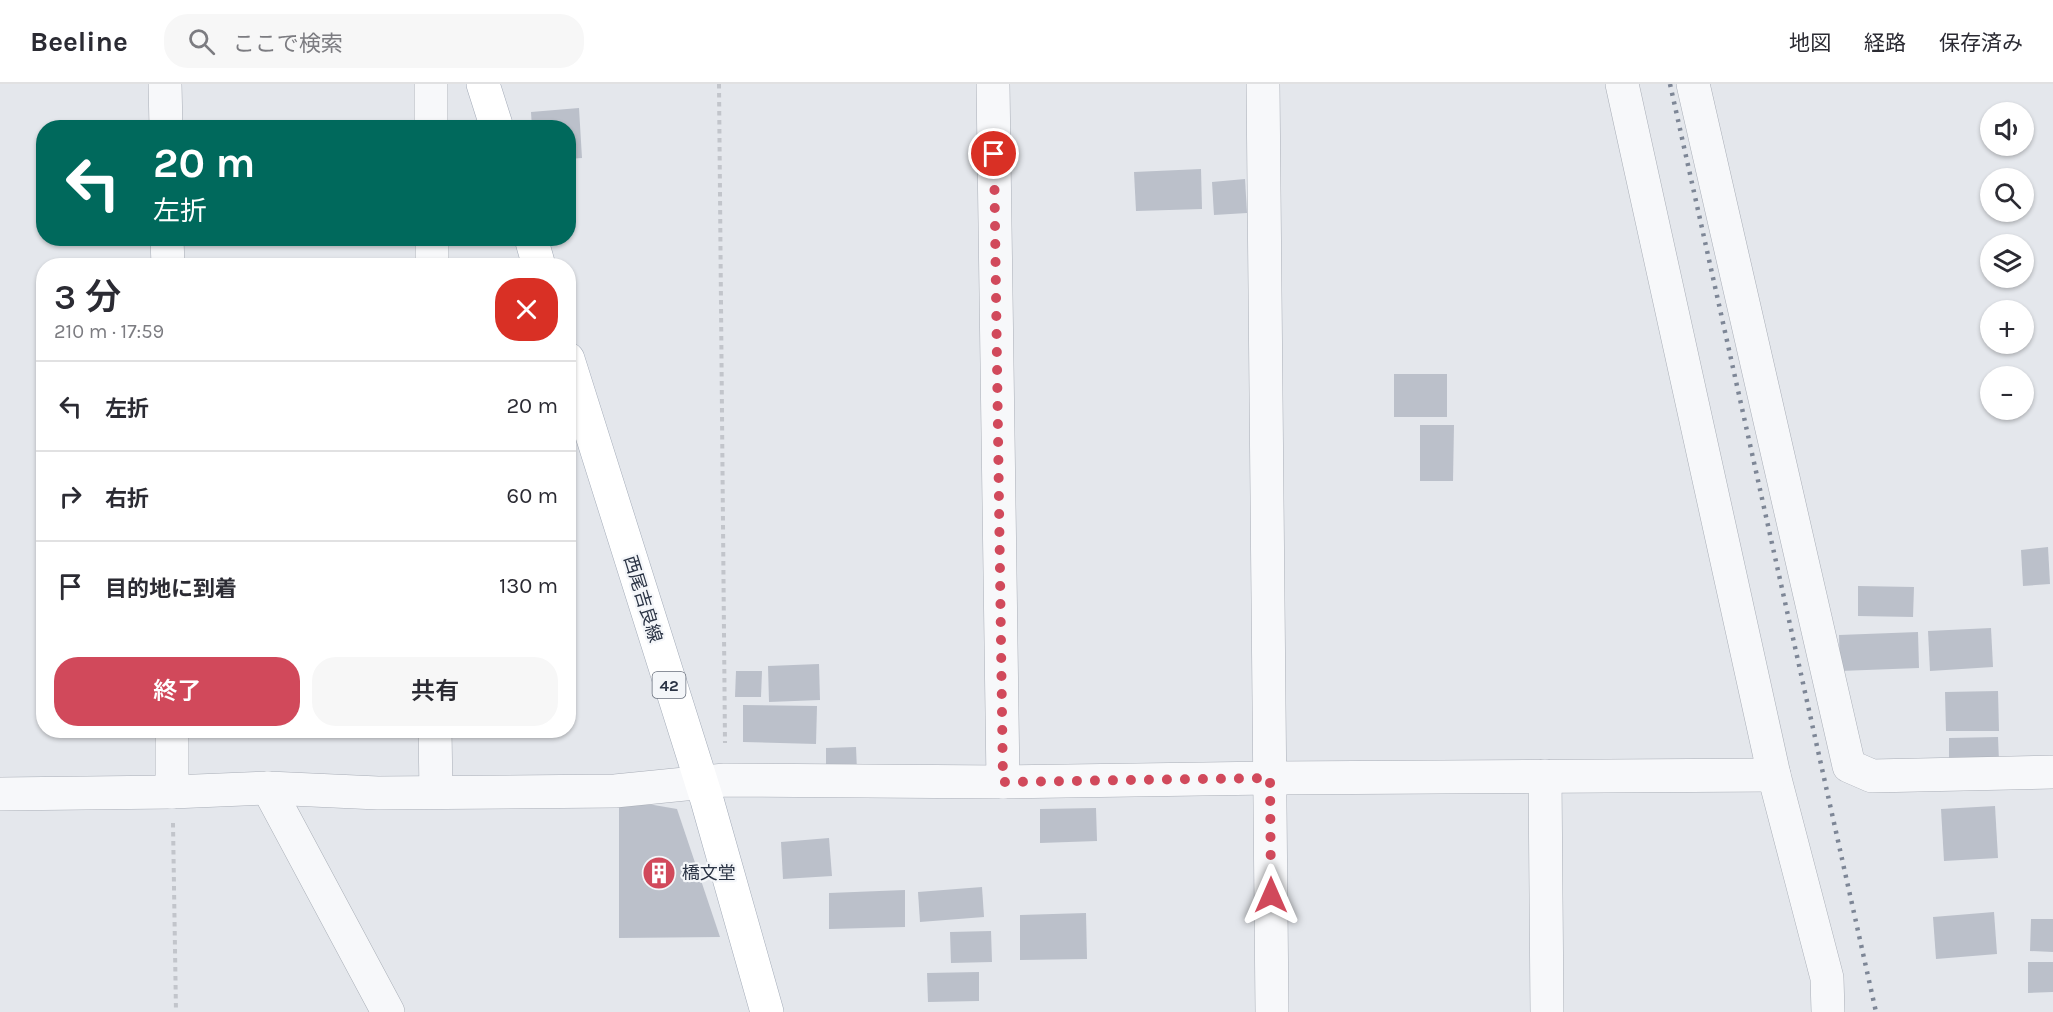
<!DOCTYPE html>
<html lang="ja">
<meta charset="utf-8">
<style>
body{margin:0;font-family:Karla,"Noto Sans JP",sans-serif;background:#f7f7f7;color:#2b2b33;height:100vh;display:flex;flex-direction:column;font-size:22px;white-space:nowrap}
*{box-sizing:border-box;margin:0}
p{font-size:20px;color:#7c7c81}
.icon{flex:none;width:33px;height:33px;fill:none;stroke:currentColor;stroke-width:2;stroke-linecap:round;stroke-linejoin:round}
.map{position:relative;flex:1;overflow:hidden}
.sheet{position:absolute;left:36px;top:174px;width:540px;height:480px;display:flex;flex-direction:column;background:#fff;border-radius:24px;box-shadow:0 2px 4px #0004}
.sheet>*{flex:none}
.hud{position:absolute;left:36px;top:36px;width:540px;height:126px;border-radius:24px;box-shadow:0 2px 4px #0004;background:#00695c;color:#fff;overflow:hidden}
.fabs{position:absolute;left:1980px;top:18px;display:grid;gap:12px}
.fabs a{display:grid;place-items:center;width:54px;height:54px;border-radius:50%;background:#fff;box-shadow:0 2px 4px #0004;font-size:30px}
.pin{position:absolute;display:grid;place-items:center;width:51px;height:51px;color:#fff;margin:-26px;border:3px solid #fff;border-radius:50%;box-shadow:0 2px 6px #0007}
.me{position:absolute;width:66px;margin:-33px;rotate:0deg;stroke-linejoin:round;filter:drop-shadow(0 0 4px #0008)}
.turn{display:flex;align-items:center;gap:21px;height:126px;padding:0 18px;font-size:27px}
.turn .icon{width:78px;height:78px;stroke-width:2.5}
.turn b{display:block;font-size:42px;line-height:51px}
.round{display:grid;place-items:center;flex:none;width:63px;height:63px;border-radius:24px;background:#f7f7f7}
.summary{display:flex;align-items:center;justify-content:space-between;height:102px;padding:0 18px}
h1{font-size:36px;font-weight:600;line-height:45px}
.primary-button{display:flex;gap:12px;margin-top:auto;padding:12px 18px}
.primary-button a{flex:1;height:69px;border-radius:24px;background:#d1495b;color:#fff;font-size:24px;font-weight:600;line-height:69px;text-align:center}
.primary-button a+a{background:#f7f7f7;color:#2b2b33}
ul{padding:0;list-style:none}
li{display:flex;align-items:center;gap:18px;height:90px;padding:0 18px;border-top:2px solid #e1e1e2}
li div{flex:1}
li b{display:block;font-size:22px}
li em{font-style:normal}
header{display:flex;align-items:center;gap:36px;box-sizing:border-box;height:84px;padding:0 30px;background:#fff;border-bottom:2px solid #e1e1e2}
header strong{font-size:28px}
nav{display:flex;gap:33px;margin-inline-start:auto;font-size:21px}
.search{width:420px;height:54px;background:#f7f7f7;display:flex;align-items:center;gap:15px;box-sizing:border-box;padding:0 21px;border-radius:24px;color:#7c7c81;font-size:22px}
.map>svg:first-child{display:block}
</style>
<header>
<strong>Beeline</strong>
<div class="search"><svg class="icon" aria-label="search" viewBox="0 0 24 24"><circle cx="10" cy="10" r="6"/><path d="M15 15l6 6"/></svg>ここで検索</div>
<nav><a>地図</a><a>経路</a><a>保存済み</a></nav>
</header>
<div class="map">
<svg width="2053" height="928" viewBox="0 0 2053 928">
<rect width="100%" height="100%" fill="#e4e7ec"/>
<g fill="#bbc0ca">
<path d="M579,24L582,74L568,75V44H532L531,28Z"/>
<path d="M1201,85L1202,125L1136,127L1134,88Z"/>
<path d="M1245,95L1247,129L1214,131L1212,98Z"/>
<rect x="1394" y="290" width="53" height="43"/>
<path d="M1420,341H1454L1453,397H1420Z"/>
<path d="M2048,463L2050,500L2023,502L2021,466Z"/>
<path d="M1858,502L1914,503L1913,533L1858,532Z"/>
<path d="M1991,544L1993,583L1930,587L1928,547Z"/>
<path d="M1918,548L1919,584L1840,587L1839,551Z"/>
<path d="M819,580L820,616L769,618L768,582Z"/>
<path d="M736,587H762L761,613H735Z"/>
<path d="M1998,607L1999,647H1946L1945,608Z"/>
<path d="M743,621L817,622L816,660L743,658Z"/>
<path d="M1998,653L1999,677L1949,679V654Z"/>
<path d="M856,663L857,687H826V664Z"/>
<path d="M619,715L677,725L720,853L619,854Z"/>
<path d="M1995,722L1998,774L1944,777L1941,725Z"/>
<path d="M1096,724L1097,757L1040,759V725Z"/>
<path d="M829,754L832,792L783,795L781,758Z"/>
<path d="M982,803L984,833L920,838L918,808Z"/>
<path d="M905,806V843L829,845V809Z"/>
<path d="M1994,828L1997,870L1936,875L1933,833Z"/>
<path d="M1086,829L1087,875L1020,876V831Z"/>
<path d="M2031,835H2053V868L2030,867Z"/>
<path d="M991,847L992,878L951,879L950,848Z"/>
<path d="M2028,878H2053V908L2028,909Z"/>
<path d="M979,888V917L928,918L927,889Z"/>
</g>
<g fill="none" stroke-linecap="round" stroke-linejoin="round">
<defs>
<g id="minor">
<path d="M165,0L166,44"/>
<path d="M431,0V44"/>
<path d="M993,0L1003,698"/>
<path d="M1263,0L1272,928"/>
<path d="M1622,0L1774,691L1827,894L1828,928"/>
<path d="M1693,0L1849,682L1872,692L2053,688"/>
<path d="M167,154L168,182"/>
<path d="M432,154V182"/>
<path d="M172,646V708"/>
<path d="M435,646L436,708"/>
<path d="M1545,692L1547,928"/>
<path d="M268,704L388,928"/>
<path d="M0,710L172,708L268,704L378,709L615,707L725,696L1003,698L1270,694L1774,691"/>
</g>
<g id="major">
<path d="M483,0L497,44"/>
<path d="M531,154L539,182"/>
<path d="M568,275L707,716L767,928"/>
</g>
</defs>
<use href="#minor" stroke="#a9aeb7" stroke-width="34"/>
<use href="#major" stroke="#a3abb8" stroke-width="34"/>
<g stroke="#c2c5cb" stroke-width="4" stroke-dasharray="4.5 4.5" stroke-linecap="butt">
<path d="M719,0L725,659"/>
<path d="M173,739L176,928"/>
</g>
<use href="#minor" stroke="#f7f8fa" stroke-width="33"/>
<use href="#major" stroke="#fff" stroke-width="33"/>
<path stroke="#7d8696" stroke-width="4.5" stroke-dasharray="3 6" stroke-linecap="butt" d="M1670,0L1876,928"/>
</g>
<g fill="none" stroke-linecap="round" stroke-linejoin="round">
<path stroke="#d1495b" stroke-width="10" stroke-dasharray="0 18" d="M994,70L1003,698L1270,694L1271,811"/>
</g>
<defs>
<symbol id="building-disc" viewBox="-11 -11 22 22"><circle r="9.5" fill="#d1495b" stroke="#f4f6f9"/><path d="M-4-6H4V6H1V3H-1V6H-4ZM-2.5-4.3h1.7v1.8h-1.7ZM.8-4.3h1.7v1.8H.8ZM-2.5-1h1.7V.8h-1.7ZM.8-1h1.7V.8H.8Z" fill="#fff"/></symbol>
</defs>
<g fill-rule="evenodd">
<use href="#building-disc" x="640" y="770" width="38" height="38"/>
</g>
<g text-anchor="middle" stroke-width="4.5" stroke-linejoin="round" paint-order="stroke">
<rect fill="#f4f6f9" stroke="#676e7b" stroke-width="1.5" x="652.5" y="588" width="33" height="26" rx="4.5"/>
<g font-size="16" font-weight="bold" fill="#2b3445">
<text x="669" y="607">42</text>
</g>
<g font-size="18" fill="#2b3445" stroke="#f4f6f9">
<text transform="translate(643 515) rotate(73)" y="6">西尾吉良線</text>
</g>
<g font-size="18" fill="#2b3445" stroke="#f4f6f9" text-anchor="start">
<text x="682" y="795">橋文堂</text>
</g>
</g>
</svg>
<div class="fabs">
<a><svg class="icon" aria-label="sound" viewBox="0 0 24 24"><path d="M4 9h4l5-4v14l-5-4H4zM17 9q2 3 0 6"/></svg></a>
<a><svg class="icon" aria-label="search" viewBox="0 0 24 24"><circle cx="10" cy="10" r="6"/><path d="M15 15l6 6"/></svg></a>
<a><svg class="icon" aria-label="layers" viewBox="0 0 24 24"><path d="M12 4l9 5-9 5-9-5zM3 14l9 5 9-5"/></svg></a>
<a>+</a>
<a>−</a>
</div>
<div class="pin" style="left:994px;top:70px;background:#d93025"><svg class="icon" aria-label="arrive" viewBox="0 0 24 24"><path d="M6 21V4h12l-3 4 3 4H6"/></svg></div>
<svg class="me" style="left:1271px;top:811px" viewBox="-20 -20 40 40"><path d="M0-17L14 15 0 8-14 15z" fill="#d1495b" stroke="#fff" stroke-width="4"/></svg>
<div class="hud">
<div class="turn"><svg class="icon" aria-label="left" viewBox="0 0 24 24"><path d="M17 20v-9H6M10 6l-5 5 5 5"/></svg><div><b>20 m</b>左折</div></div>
</div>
<section class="sheet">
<div class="summary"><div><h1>3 分</h1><p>210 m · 17:59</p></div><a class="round" style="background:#d93025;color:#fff"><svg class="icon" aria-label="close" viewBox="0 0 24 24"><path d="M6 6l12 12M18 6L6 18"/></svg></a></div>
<ul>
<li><svg class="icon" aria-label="left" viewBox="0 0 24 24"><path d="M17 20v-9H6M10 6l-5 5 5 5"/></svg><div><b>左折</b></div><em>20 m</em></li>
<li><svg class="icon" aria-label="right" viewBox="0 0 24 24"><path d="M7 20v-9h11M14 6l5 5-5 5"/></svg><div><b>右折</b></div><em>60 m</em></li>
<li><svg class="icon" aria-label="arrive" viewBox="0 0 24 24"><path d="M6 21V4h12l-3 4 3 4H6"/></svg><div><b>目的地に到着</b></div><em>130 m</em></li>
</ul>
<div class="primary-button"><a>終了</a><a>共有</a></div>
</section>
</div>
